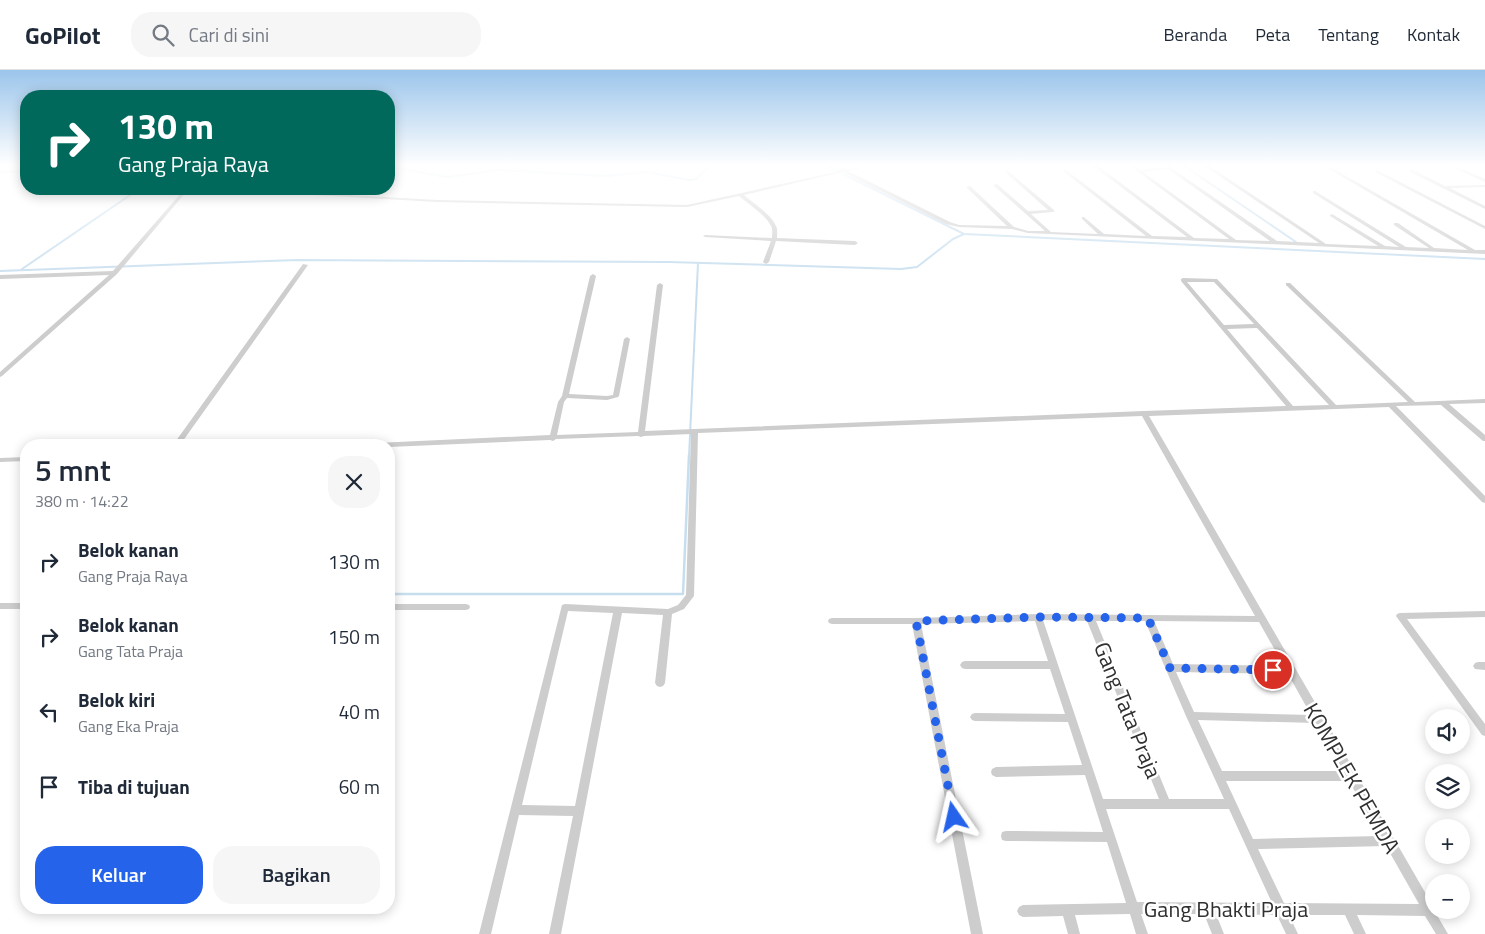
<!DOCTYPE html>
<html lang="id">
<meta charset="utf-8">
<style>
body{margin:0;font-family:"Titillium Web",sans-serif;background:#f6f6f7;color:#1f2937;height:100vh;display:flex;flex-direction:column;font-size:19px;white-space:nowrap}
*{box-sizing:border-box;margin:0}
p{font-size:16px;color:#747a83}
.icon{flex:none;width:28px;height:28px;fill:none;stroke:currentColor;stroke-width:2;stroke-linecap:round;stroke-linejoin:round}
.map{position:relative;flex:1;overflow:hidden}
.drawer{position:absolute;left:20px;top:369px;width:375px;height:475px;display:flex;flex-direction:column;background:#fff;border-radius:20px;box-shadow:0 2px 12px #0003}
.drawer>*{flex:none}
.banner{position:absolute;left:20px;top:20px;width:375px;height:105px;border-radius:20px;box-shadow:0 2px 12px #0003;background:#00695c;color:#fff;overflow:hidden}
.tools{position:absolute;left:1425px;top:639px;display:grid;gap:10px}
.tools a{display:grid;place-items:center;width:45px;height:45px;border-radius:50%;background:#fff;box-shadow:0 2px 12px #0003;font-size:25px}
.pin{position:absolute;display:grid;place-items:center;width:42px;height:42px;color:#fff;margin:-21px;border:2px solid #fff;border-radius:50%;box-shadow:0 1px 5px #0007}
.me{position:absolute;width:55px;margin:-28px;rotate:349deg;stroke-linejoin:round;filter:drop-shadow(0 0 4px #0008)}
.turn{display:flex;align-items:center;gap:18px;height:105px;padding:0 15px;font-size:22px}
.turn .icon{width:65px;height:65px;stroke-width:2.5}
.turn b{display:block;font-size:35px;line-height:42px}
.round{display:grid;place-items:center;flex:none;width:52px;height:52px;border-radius:20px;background:#f6f6f7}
.headline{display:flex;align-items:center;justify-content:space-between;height:85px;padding:0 15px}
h1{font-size:30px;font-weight:600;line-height:38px}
.primary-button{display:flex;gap:10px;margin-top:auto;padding:10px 15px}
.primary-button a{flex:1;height:58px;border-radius:20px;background:#2563eb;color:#fff;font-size:20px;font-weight:600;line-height:58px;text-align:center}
.primary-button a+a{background:#f6f6f7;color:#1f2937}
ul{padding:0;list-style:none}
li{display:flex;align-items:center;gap:15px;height:75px;padding:0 15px}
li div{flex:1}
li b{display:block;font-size:19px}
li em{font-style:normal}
header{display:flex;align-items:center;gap:30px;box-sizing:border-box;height:70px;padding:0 25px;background:#fff;border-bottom:1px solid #e0e1e3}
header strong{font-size:24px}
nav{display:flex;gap:28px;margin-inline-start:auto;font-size:18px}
.search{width:350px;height:45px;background:#f6f6f7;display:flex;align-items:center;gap:12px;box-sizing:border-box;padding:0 18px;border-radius:20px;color:#747a83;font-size:19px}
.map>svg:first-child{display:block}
</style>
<header>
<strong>GoPilot</strong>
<div class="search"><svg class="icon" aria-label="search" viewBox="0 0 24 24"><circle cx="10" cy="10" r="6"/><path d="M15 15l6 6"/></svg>Cari di sini</div>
<nav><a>Beranda</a><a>Peta</a><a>Tentang</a><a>Kontak</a></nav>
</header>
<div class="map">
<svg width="1485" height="864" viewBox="0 0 1485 864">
<rect width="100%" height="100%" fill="#fff"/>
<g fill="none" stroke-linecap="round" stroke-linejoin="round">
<g stroke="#c7deef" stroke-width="2">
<path d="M825,95L964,164L1485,189"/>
<path d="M1183,95L1296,172"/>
<path d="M389,97L448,107L500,100L606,106L647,102L689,110L696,109L711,95"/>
<path d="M0,102L26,101"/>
<path d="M22,199L139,119"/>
<path d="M0,201L297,190L669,192L901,199L917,197L953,169L964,164"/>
<path d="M689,387L698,193"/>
</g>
<path stroke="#c7deef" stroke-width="2.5" d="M389,524H683L689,385"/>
<g fill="#cdcdcd" fill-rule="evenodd">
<path d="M830,95C836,95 841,99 847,99C856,99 864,95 873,95L848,101L950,152L959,155L1007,156L966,117L970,116L1014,157L1028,161H1045L993,115L997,114L1028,141L1048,140L1006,103V101H1008L1054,140V142H1052L1031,144L1051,162L1098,164L1082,149V147H1084L1104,164L1146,166L1063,101V99H1065L1152,166L1187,167L1092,95H1097L1194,168L1229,169L1129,95H1134L1140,100L1164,97L1162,95H1167L1277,171L1319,173L1203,95H1208L1326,174L1378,176L1330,146V145L1332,144L1385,176L1399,177L1313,123V121H1315L1406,177L1429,178L1394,155V153H1398L1434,178L1468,180L1322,95H1327L1475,180H1485V184L1028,163L1012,159L959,157L946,154L843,102L744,125C753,133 771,144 776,156C778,160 777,164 777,168L855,171L858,173L855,175L776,171L769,192L766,194L763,192L771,171L705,167L703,166L705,165L772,168C772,164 773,160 771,156C766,145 748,134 739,126L687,137L437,132L226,120L224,119H246L437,130L687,135L840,101ZM1168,99L1270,171L1236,170L1143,102Z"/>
<path d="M1447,95H1453L1485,109V112Z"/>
<path d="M1377,100L1485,156V159L1375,102V101Z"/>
<path d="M1410,100H1414L1445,116L1485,115V117L1450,118L1485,136V139L1410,102Z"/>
<path d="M180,119H184L186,122L117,204L2,306L0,307V302L109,205L0,209V205L113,201L182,122Z"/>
<path d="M303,194L308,195L180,375H173Z"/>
<path d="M593,204L596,206L569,324L607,326L613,325L624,269L627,267L630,269L619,326L618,327L607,330L567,328L564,332L557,365L638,362L657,215L660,213L663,215L645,361L1144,341L1286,336L1181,211V209L1183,208L1217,209L1336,335L1408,332L1286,215V213H1290L1415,332L1485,329V333L1449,334L1485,365V371H1483L1441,335L1396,336L1485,426V433L1482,432L1389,337L1149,346L1433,836L1434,840L1448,864H1436L1425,846L1357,845L1366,864H1354L1345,845H1289L1298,864H1286L1277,845L1216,844L1224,864H1212L1204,844H1141L1148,864H1136L1130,844L1075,845L1080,864H1068L1063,846L1023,847L1019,845L1017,841L1019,837L1023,835L1126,833L1107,772L1006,771L1002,770L1001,766L1002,762L1006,761L1103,762L1085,705L996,707L992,705L991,702L992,699L996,697L1082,695L1068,652L975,651L972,650L970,647L972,644L975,643L1065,644L1050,599H965L962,598L960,595L962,592L965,591H1048L1035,551L921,554L983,864H971L912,554H832L829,553L828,551L829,549L832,548H916L1038,544L1255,546L1142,346L698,363L694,526L684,539L672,544L665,613L663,616L660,617L657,616L655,613L663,545L622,543L561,864H549L573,746L519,745L491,864H479L562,535L565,534L668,539L678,535L686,525L691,364L644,366L641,367L638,366L556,369L553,371L550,370L389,377V375H373L376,373L550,365L558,332L562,326L590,206ZM1187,212H1214L1254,254L1224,255ZM1257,258L1329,335L1293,336L1227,259ZM568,541L613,543L575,736L522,735ZM1043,550L1087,551L1159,729H1103ZM1096,551H1145L1186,646L1224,729H1169ZM1154,551L1259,552L1284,596L1173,594ZM1176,602L1288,604L1311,645L1194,642ZM1198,650L1316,653L1343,701H1222ZM1226,711H1349L1380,766L1253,769ZM1106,739H1229L1272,833L1137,832ZM1386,776L1419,834L1284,833L1258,779Z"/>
<path d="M26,387V391L0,392V388Z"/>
<rect x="0" y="533" width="26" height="6"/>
<path d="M389,534H466L469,535L470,537L469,539L466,540H389Z"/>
<path d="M1485,541V547L1407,549L1485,654V666L1482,665L1396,546L1397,544L1400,543Z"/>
<path d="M1478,592H1485V600L1475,599L1473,596L1475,593Z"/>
</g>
</g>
<linearGradient id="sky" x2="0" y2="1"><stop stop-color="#9bc5eb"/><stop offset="0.44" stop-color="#fff"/><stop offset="1" stop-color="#fff" stop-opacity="0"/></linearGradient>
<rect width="1485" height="216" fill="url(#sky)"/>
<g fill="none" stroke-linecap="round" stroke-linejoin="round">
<path stroke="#2563eb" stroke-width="9" stroke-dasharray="0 16.2" d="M954,747L916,551L1038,547L1148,548L1170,598L1273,600"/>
</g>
<g text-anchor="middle" stroke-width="5" stroke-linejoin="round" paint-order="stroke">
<g font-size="22" fill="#303030" stroke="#fff">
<text transform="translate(1128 640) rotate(68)" y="8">Gang Tata Praja</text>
<text transform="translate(1352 708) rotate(60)" y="8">KOMPLEK PEMDA</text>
<text x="1226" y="847">Gang Bhakti Praja</text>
</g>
</g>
</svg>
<div class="tools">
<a><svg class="icon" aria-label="sound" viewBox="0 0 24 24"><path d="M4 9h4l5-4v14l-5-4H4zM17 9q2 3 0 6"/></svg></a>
<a><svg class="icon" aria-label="layers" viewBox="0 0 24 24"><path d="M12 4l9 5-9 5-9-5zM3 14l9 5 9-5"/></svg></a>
<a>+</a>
<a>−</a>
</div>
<div class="pin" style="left:1273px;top:600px;background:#d93025"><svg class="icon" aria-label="arrive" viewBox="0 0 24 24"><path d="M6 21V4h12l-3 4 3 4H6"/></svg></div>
<svg class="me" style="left:954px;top:747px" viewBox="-20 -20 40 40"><path d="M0-17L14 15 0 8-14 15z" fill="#2563eb" stroke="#fff" stroke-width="4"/></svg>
<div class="banner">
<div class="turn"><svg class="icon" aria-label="right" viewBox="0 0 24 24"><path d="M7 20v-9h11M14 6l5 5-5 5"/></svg><div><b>130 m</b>Gang Praja Raya</div></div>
</div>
<section class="drawer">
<div class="headline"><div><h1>5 mnt</h1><p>380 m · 14:22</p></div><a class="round"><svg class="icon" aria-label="close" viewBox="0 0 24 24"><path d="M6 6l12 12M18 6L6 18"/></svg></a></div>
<ul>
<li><svg class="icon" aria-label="right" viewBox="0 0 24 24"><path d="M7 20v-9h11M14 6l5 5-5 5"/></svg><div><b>Belok kanan</b><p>Gang Praja Raya</p></div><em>130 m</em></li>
<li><svg class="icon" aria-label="right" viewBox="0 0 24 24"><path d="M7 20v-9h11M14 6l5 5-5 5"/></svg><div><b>Belok kanan</b><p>Gang Tata Praja</p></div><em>150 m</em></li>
<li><svg class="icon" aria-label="left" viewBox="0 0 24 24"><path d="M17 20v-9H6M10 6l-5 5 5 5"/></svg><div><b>Belok kiri</b><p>Gang Eka Praja</p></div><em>40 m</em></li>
<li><svg class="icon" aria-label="arrive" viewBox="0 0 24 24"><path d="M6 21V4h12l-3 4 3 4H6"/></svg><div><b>Tiba di tujuan</b></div><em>60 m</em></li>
</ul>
<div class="primary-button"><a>Keluar</a><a>Bagikan</a></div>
</section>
</div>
